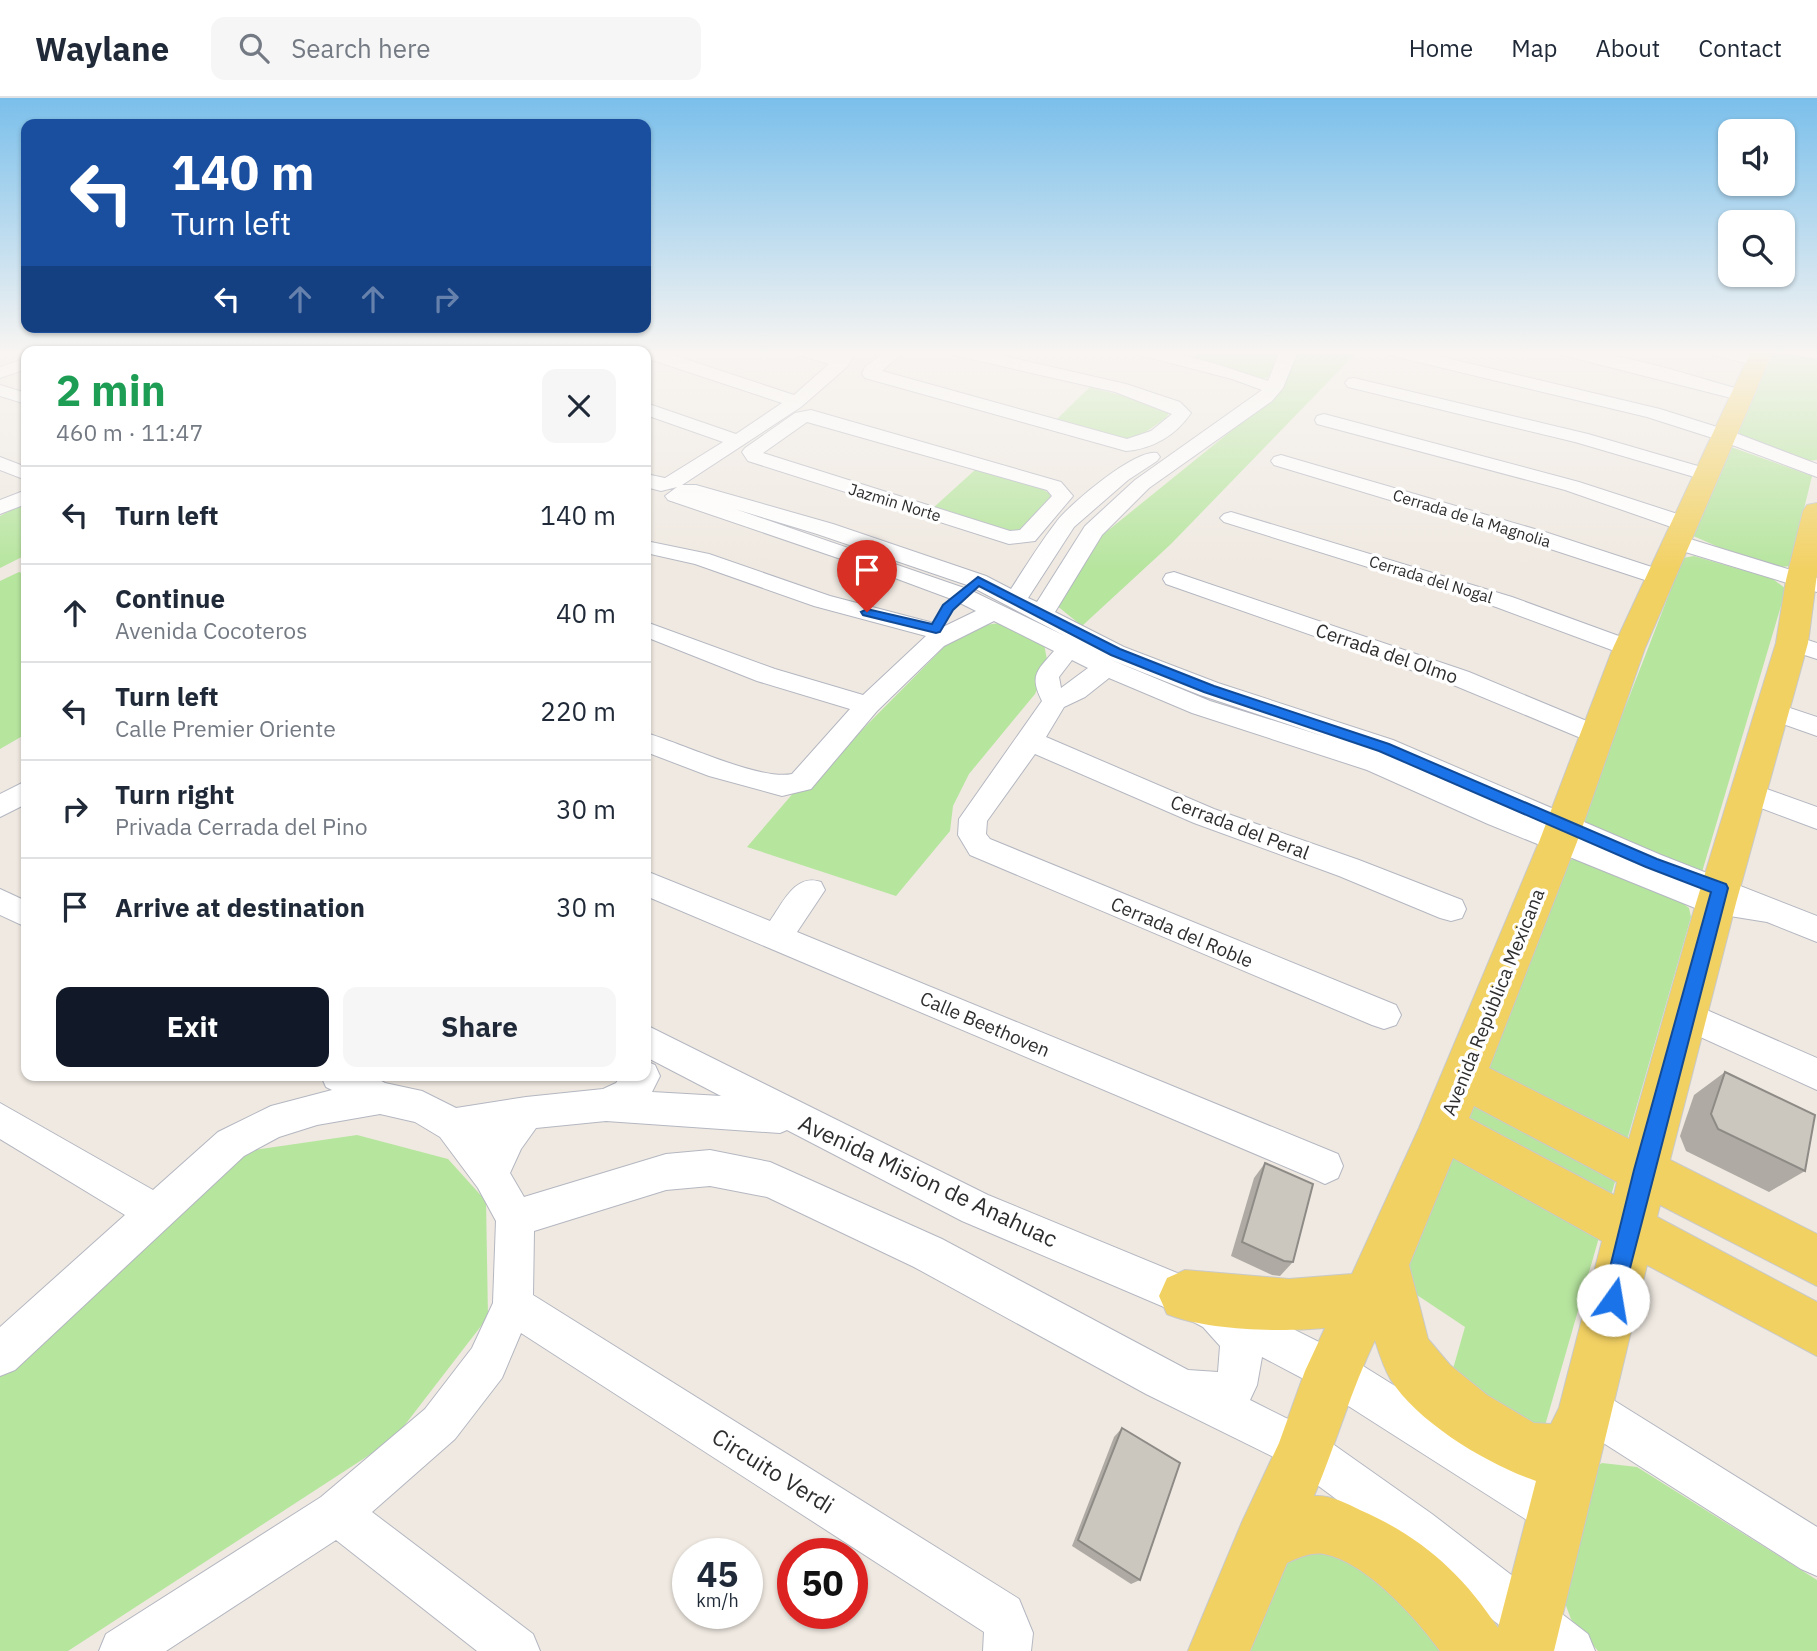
<!DOCTYPE html>
<meta charset="utf-8">
<style>
body{margin:0;font-family:"IBM Plex Sans",sans-serif;background:#f6f6f7;color:#1f2937;height:100vh;display:flex;flex-direction:column;font-size:26px;white-space:nowrap}
*{box-sizing:border-box;margin:0}
p{font-size:23px;color:#747a83}
.icon{flex:none;width:38px;height:38px;fill:none;stroke:currentColor;stroke-width:2;stroke-linecap:round;stroke-linejoin:round}
.map{position:relative;flex:1;overflow:hidden}
.drawer{position:absolute;left:21px;top:248px;width:630px;height:735px;display:flex;flex-direction:column;background:#fff;border-radius:14px;box-shadow:0 2px 5px #0004}
.drawer>*{flex:none}
.top-card{position:absolute;left:21px;top:21px;width:630px;height:214px;border-radius:14px;box-shadow:0 2px 5px #0004;background:#1a4fa0;color:#fff;overflow:hidden}
.tools{position:absolute;left:1718px;top:21px;display:grid;gap:14px}
.tools a{display:grid;place-items:center;width:77px;height:77px;border-radius:14px;background:#fff;box-shadow:0 2px 5px #0004;font-size:35px}
.speed{position:absolute;left:672px;top:1440px;display:flex;gap:14px;font-size:35px;font-weight:700;text-align:center}
.speed>*{display:grid;place-content:center;width:91px;height:91px;border-radius:50%;background:#fff;box-shadow:0 2px 5px #0004;line-height:1}
.speed small{font-size:18px;font-weight:400}
.speed .limit{border:10px solid #d22;background:#fff;color:#111}
.pin{position:absolute;display:grid;place-items:center;width:60px;height:60px;color:#fff;margin:-72px -30px;border-radius:50% 50% 50% 0;rotate:-45deg;box-shadow:0 0 7px #0007}
.pin .icon{rotate:45deg}
.me{position:absolute;width:77px;margin:-38px;rotate:13deg;stroke-linejoin:round;filter:drop-shadow(0 0 5px #0008)}
.turn{display:flex;align-items:center;gap:24px;height:147px;padding:0 35px;font-size:32px}
.turn .icon{width:91px;height:91px;stroke-width:2.5}
.turn b{display:block;font-size:49px;line-height:60px}
.lanes{display:flex;align-items:center;height:66px;padding:0 35px;background:#0003;justify-content:center;gap:35px;direction:ltr}
.lanes .off{opacity:.35}
.round{display:grid;place-items:center;flex:none;width:74px;height:74px;border-radius:14px;background:#f6f6f7}
.overview{display:flex;align-items:center;justify-content:space-between;height:119px;padding:0 35px}
h1{font-size:42px;font-weight:700;line-height:52px;color:#1e9e55}
.primary-button{display:flex;gap:14px;margin-top:auto;padding:14px 35px}
.primary-button a{flex:1;height:80px;border-radius:14px;background:#111827;color:#fff;font-size:28px;font-weight:700;line-height:80px;text-align:center}
.primary-button a+a{background:#f6f6f7;color:#1f2937}
ul{padding:0;list-style:none}
li{display:flex;align-items:center;gap:21px;height:98px;padding:0 35px;border-top:2px solid #e0e1e3}
li div{flex:1}
li b{display:block;font-size:26px}
li em{font-style:normal}
header{display:flex;align-items:center;gap:42px;box-sizing:border-box;height:98px;padding:0 35px;background:#fff;border-bottom:2px solid #e0e1e3}
header strong{font-size:33px}
nav{display:flex;gap:38px;margin-inline-start:auto;font-size:24px}
.search{width:490px;height:63px;background:#f6f6f7;display:flex;align-items:center;gap:18px;box-sizing:border-box;padding:0 24px;border-radius:14px;color:#747a83;font-size:26px}
.map>svg:first-child{display:block}
</style>
<header>
<strong>Waylane</strong>
<div class="search"><svg class="icon" aria-label="search" viewBox="0 0 24 24"><circle cx="10" cy="10" r="6"/><path d="M15 15l6 6"/></svg>Search here</div>
<nav><a>Home</a><a>Map</a><a>About</a><a>Contact</a></nav>
</header>
<div class="map">
<svg width="1817" height="1553" viewBox="0 0 1817 1553">
<rect width="100%" height="100%" fill="#efe9e1"/>
<g fill="#b6e59e">
<path d="M1201,253H1279L1277,267L1267,280L1261,281L1193,261Z"/>
<path d="M1299,253H1358L1171,446L1082,528L1056,507L1090,447L1236,329L1281,288Z"/>
<path d="M1770,253H1788L1817,260V362L1807,363L1742,338L1736,331Z"/>
<path d="M1090,289L1160,308L1168,311L1169,315L1166,320L1134,342L1126,343L1056,322Z"/>
<path d="M1731,349L1812,378L1790,468C1765,473 1718,448 1693,438Z"/>
<path d="M976,371L1041,390L1050,396V402L1024,432L1013,435L933,410Z"/>
<path d="M26,404V457L0,470V418Z"/>
<path d="M1694,458L1773,481L1786,491L1702,774L1580,726L1683,460Z"/>
<path d="M19,474L26,477V636L0,651V483Z"/>
<path d="M1000,525L1044,546L1048,567L1035,596L969,676L953,708L950,733L896,798L747,749L795,693L855,639L947,546L978,528Z"/>
<path d="M1567,761L1582,762L1676,800L1689,810L1691,819L1542,1338L1446,1295L1465,1229L1411,1193L1402,1156Z"/>
<path d="M357,1037L448,1061L486,1103L488,1219L394,1341L68,1553H0V1270L241,1054Z"/>
<path d="M1602,1365L1637,1369L1817,1482V1553H1598L1571,1521L1555,1479L1581,1378Z"/>
<path d="M1293,1442L1362,1462L1446,1553H1248Z"/>
</g>
<g fill="none" stroke-linecap="round" stroke-linejoin="round">
<defs>
<g id="minor">
<rect x="69" y="253" width="18" height="1"/>
<rect x="273" y="253" width="18" height="1"/>
<path d="M400,253H418L400,254Z"/>
<path d="M503,253H520L503,254Z"/>
<path d="M638,253H661L794,297L829,266L799,257L797,253H824L836,257L838,253H855L848,268L801,309L682,387H696L833,426L986,478L1011,491C1026,468 1040,445 1057,423C1070,406 1136,350 1157,355L1160,359L1157,363L1128,382L1074,429L1028,500L1037,504L1085,428L1135,382L1262,292L1232,281L1140,257L1138,253C1184,253 1225,269 1268,283L1280,253H1298L1283,290L1272,303L1149,390L1102,437L1055,514L1124,549L1218,585L1393,642L1661,757L1817,818V844L1767,824L1705,814L1488,726L1367,672L1192,615L1109,580L1085,599L1064,609L1046,639L1214,711L1359,762L1462,802L1466,811L1462,820L1451,823L1440,820L1339,778L1194,725L1035,656L987,723L986,736L990,741L1396,907L1401,917L1396,927L1384,931L1372,927L970,757L958,737L959,721L1042,603C1029,577 1037,573 1054,553L994,523L944,548L877,613L811,691L782,698L709,678L646,654V635C681,645 760,683 792,676L850,611L757,583L646,539V524L775,571L863,597L926,538L814,508L695,466L646,455V443L709,456L830,498L945,528L976,513L954,502L876,473L668,402L665,398L677,389L661,393L646,389V376L665,380L723,344L646,317V305L736,336L782,305L646,260V254ZM735,411L817,436L970,488L1065,538L970,492ZM1109,561L1200,597L1326,639L1210,603ZM1072,562L1088,570L1061,590L1059,579Z"/>
<path d="M886,253H905L882,273L1127,341L1151,333L1172,316L1115,294L953,257L951,253H982L1126,286L1180,304L1191,315C1176,337 1153,351 1126,353L865,280L862,276L865,269Z"/>
<path d="M1387,253H1417L1660,311L1733,334L1817,366V379L1719,342L1647,319L1389,257Z"/>
<path d="M1560,253C1624,253 1687,277 1749,294L1752,298L1743,303L1562,257Z"/>
<path d="M1711,253H1740L1764,259L1767,263L1758,268L1713,257Z"/>
<path d="M1795,253H1817V261L1797,257Z"/>
<path d="M26,260V271L0,280V269Z"/>
<path d="M1354,280L1588,336L1715,373L1718,377L1715,381L1708,383L1575,344L1348,289L1345,285L1348,281Z"/>
<path d="M0,287L26,295V306L0,298Z"/>
<path d="M811,312L1061,384L1073,398L1035,443L1009,446L748,363L742,354L745,350L795,315ZM807,324L1047,392L1052,398L1020,432L1010,433L763,355Z"/>
<path d="M1324,316L1579,384L1693,421L1696,426L1693,431H1677L1565,392L1317,326L1315,322L1317,318Z"/>
<path d="M1281,357L1545,434L1670,475L1673,480L1670,485H1654L1529,444L1274,367L1271,363L1274,359Z"/>
<path d="M0,359L26,369V382L0,372Z"/>
<path d="M26,392V406L0,416V402Z"/>
<path d="M1231,414L1512,499L1638,545L1641,550L1638,555L1629,558L1620,555L1496,509L1224,424L1220,420L1224,416Z"/>
<path d="M1677,437L1817,480V494L1669,449L1666,444L1669,439Z"/>
<path d="M1174,474L1469,574L1606,631L1610,637L1606,643L1597,646L1588,643L1451,586L1166,486L1163,481L1166,476Z"/>
<path d="M1792,537L1817,545V561L1783,550L1780,545L1783,540Z"/>
<path d="M1772,604L1817,619V638L1763,619L1759,613L1763,607Z"/>
<path d="M26,683V706L0,719V696Z"/>
<path d="M1747,684L1817,709V731L1737,701L1733,694L1737,687Z"/>
<path d="M646,773L770,823C783,805 795,775 821,784L825,792L797,834L1338,1056L1343,1068L1338,1080L1325,1086L1312,1080L646,798Z"/>
<path d="M0,791L26,803V829L0,817Z"/>
<path d="M1686,903L1817,960V992L1674,927L1669,917L1674,907Z"/>
<path d="M646,927L988,1097L1199,1184L1347,1258L1573,1399L1580,1415L1573,1431L1557,1438L1541,1431L1317,1288L1262,1259L1257,1287L1250,1302L1320,1337L1432,1416L1588,1536L1595,1553H1532L1400,1448L1290,1367L1146,1296L914,1169L767,1099L710,1088L666,1092L534,1133L533,1197L1019,1501L1033,1535L1031,1553H983L984,1534L521,1235L502,1280L455,1341L372,1414L533,1536L540,1553H477L336,1442L166,1553H99L106,1536L321,1399L425,1311L472,1250L493,1205L496,1123L478,1090L440,1039L415,1024L380,1016L317,1027L279,1039L244,1058L15,1272L0,1278V1229L125,1117L0,1041V1005L153,1092L218,1034L271,1008L332,992L326,989L321,978H372L385,985L422,993L456,1010L526,999L603,991L616,985L621,978H646V963L655,967L660,978L652,994L721,998L646,959ZM606,1023L780,1035L787,1032L962,1123L1171,1212L1203,1229L1220,1248L1218,1274L1188,1272L942,1141L770,1064L710,1052L666,1056L524,1099L510,1075L521,1051L536,1030Z"/>
<path d="M1587,1289L1602,1295L1817,1429V1478L1801,1471L1572,1325L1566,1310L1572,1295Z"/>
</g>
<path id="major" d="M1751,253H1773L1645,550L1577,744L1489,970L1629,1041L1696,805L1776,545L1786,482L1803,413L1807,407L1817,405V476L1808,545L1736,805L1670,1062L1817,1136V1188L1660,1107L1657,1119L1817,1204V1258L1647,1167L1554,1553H1440C1416,1520 1366,1464 1324,1456C1311,1454 1298,1460 1287,1465L1250,1553H1188L1242,1424L1279,1345L1305,1273L1325,1230C1281,1234 1208,1233 1167,1216L1159,1198L1167,1180L1185,1172L1289,1181L1352,1176L1419,1030L1539,744L1613,550ZM1474,1008L1617,1084L1614,1097L1469,1020ZM1453,1060L1602,1143L1559,1310L1551,1326L1534,1325L1487,1297L1450,1267L1428,1241L1409,1167ZM1375,1242C1379,1255 1384,1270 1391,1282C1418,1325 1489,1367 1536,1383L1498,1530C1462,1475 1420,1438 1360,1412C1346,1405 1331,1397 1314,1398C1336,1346 1351,1292 1375,1242Z"/>
</defs>
<use href="#minor" stroke="#b4b7c1" stroke-width="2"/>
<use href="#major" stroke="#c9c9c9" stroke-width="2"/>
<use href="#minor" fill="#fff" fill-rule="evenodd"/>
<use href="#major" fill="#f2d163" fill-rule="evenodd"/>
</g>
<g fill="#afaba4">
<path d="M1725,974L1805,1073L1769,1094L1686,1053L1680,1038L1694,997Z"/>
<path d="M1265,1065L1293,1164L1280,1178L1272,1177L1231,1158L1254,1080Z"/>
<path d="M1122,1330L1140,1482L1131,1486L1072,1448L1114,1339Z"/>
</g>
<g fill="#cbc7bf" stroke="#8e8b86" stroke-width="2">
<path d="M1725,974L1815,1017L1805,1073L1718,1031L1711,1016Z"/>
<path d="M1265,1065L1313,1086L1293,1164L1284,1163L1242,1144Z"/>
<path d="M1122,1330L1180,1365L1140,1482L1078,1442Z"/>
</g>
<linearGradient id="sky" x2="0" y2="1"><stop stop-color="#7abfeb"/><stop offset="0.54" stop-color="#f8f5f2"/><stop offset="1" stop-color="#f8f5f2" stop-opacity="0"/></linearGradient>
<rect width="1817" height="471" fill="url(#sky)"/>
<path fill="#1a73e8" stroke="#114b97" stroke-width="2" d="M978,479L1120,551L1214,588L1389,646L1657,761L1726,786L1728,790L1620,1209L1613,1212L1605,1209L1602,1202L1634,1072L1711,794L1646,769L1379,653L1204,594L1111,557L979,488L953,512L940,534L936,535L863,517L861,514L867,511L932,526L943,507Z"/>
<g text-anchor="middle" stroke-width="7" stroke-linejoin="round" paint-order="stroke">
<g font-size="16" fill="#2e2e2e" stroke="#fff">
<text transform="translate(895 404) rotate(17)" y="6">Jazmin Norte</text>
<text transform="translate(1472 420) rotate(17)" y="6">Cerrada de la Magnolia</text>
<text transform="translate(1431 481) rotate(17)" y="6">Cerrada del Nogal</text>
</g>
<g font-size="19" fill="#2e2e2e" stroke="#fff">
<text transform="translate(1387 555) rotate(19)" y="7">Cerrada del Olmo</text>
<text transform="translate(1240 729) rotate(21)" y="7">Cerrada del Peral</text>
<text transform="translate(1182 834) rotate(23)" y="7">Cerrada del Roble</text>
<text transform="translate(1493 904) rotate(-68)" y="7">Avenida República Mexicana</text>
<text transform="translate(985 926) rotate(23)" y="7">Calle Beethoven</text>
</g>
<g font-size="23" fill="#2e2e2e" stroke="#fff">
<text transform="translate(928 1083) rotate(25)" y="8">Avenida Mision de Anahuac</text>
<text transform="translate(773 1373) rotate(32)" y="8">Circuito Verdi</text>
</g>
</g>
</svg>
<div class="tools">
<a><svg class="icon" aria-label="sound" viewBox="0 0 24 24"><path d="M4 9h4l5-4v14l-5-4H4zM17 9q2 3 0 6"/></svg></a>
<a><svg class="icon" aria-label="search" viewBox="0 0 24 24"><circle cx="10" cy="10" r="6"/><path d="M15 15l6 6"/></svg></a>
</div>
<div class="speed"><div>45<small>km/h</small></div><div class="limit">50</div></div>
<div class="pin" style="left:867px;top:514px;background:#d93025"><svg class="icon" aria-label="arrive" viewBox="0 0 24 24"><path d="M6 21V4h12l-3 4 3 4H6"/></svg></div>
<svg class="me" style="left:1613px;top:1202px" viewBox="-20 -20 40 40"><circle r="19" fill="#fff"/><path d="M0-13L10 11 0 6-10 11z" fill="#1a73e8"/></svg>
<div class="top-card">
<div class="turn"><svg class="icon" aria-label="left" viewBox="0 0 24 24"><path d="M17 20v-9H6M10 6l-5 5 5 5"/></svg><div><b>140 m</b>Turn left</div></div>
<div class="lanes"><svg class="icon" aria-label="left" viewBox="0 0 24 24"><path d="M17 20v-9H6M10 6l-5 5 5 5"/></svg><svg class="icon off" aria-label="ahead" viewBox="0 0 24 24"><path d="M12 20V5M6 11l6-6 6 6"/></svg><svg class="icon off" aria-label="ahead" viewBox="0 0 24 24"><path d="M12 20V5M6 11l6-6 6 6"/></svg><svg class="icon off" aria-label="right" viewBox="0 0 24 24"><path d="M7 20v-9h11M14 6l5 5-5 5"/></svg></div>
</div>
<section class="drawer">
<div class="overview"><div><h1>2 min</h1><p>460 m · 11:47</p></div><a class="round"><svg class="icon" aria-label="close" viewBox="0 0 24 24"><path d="M6 6l12 12M18 6L6 18"/></svg></a></div>
<ul>
<li><svg class="icon" aria-label="left" viewBox="0 0 24 24"><path d="M17 20v-9H6M10 6l-5 5 5 5"/></svg><div><b>Turn left</b></div><em>140 m</em></li>
<li><svg class="icon" aria-label="ahead" viewBox="0 0 24 24"><path d="M12 20V5M6 11l6-6 6 6"/></svg><div><b>Continue</b><p>Avenida Cocoteros</p></div><em>40 m</em></li>
<li><svg class="icon" aria-label="left" viewBox="0 0 24 24"><path d="M17 20v-9H6M10 6l-5 5 5 5"/></svg><div><b>Turn left</b><p>Calle Premier Oriente</p></div><em>220 m</em></li>
<li><svg class="icon" aria-label="right" viewBox="0 0 24 24"><path d="M7 20v-9h11M14 6l5 5-5 5"/></svg><div><b>Turn right</b><p>Privada Cerrada del Pino</p></div><em>30 m</em></li>
<li><svg class="icon" aria-label="arrive" viewBox="0 0 24 24"><path d="M6 21V4h12l-3 4 3 4H6"/></svg><div><b>Arrive at destination</b></div><em>30 m</em></li>
</ul>
<div class="primary-button"><a>Exit</a><a>Share</a></div>
</section>
</div>
